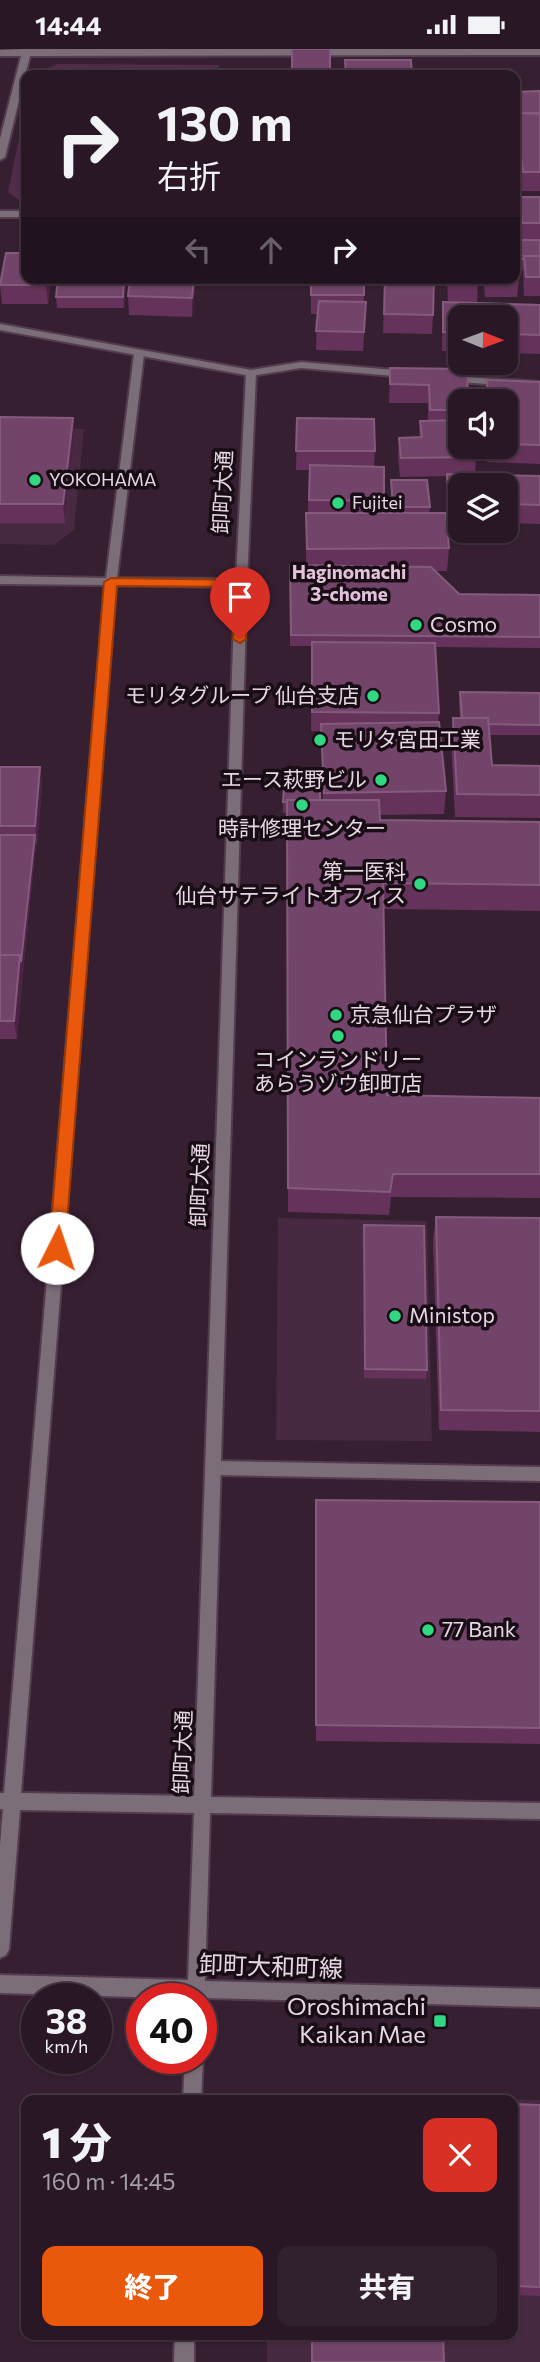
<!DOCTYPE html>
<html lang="ja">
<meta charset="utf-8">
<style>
body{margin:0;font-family:Commissioner,"Noto Sans JP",sans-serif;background:#31202e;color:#f1f3f6;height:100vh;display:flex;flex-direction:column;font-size:26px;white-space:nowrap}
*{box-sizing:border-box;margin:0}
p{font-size:23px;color:#a59fa7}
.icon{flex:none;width:38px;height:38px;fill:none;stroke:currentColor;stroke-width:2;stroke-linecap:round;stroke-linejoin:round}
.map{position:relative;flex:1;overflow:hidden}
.panel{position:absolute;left:21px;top:2046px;width:497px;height:245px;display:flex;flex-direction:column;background:#291726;border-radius:14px;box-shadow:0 2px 5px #0004,0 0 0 2px #453643}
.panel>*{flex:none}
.hud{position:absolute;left:21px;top:21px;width:499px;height:214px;border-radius:14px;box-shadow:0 2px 5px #0004,0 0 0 2px #453643;background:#291726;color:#f1f3f6;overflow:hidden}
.needle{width:46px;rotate:91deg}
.fabs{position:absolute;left:448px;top:256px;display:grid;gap:14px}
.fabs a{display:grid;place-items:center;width:70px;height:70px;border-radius:14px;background:#291726;box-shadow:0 2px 5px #0004,0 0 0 2px #453643;font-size:35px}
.speed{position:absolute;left:21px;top:1934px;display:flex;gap:14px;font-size:35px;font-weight:700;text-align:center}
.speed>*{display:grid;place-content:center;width:91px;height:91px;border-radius:50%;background:#291726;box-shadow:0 2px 5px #0004,0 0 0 2px #453643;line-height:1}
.speed small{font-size:18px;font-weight:400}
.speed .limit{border:10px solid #d22;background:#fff;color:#111}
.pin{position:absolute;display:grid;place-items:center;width:60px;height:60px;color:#fff;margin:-72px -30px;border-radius:50% 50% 50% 0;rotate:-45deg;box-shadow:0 0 7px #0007}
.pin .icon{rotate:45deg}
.me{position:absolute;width:77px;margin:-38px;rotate:4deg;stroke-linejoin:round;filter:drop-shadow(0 0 5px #0008)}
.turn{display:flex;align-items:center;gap:24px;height:147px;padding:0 21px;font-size:32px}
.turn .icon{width:91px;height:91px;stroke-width:2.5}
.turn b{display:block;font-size:49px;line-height:60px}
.lanes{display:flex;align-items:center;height:66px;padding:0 21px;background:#0003;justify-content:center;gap:35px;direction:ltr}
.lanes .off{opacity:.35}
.round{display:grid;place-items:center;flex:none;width:74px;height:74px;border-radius:14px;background:#31202e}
.summary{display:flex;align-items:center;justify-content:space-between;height:119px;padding:0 21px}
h1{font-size:42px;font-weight:800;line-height:52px}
.primary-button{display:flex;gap:14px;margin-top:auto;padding:14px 21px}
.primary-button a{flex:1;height:80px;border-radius:14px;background:#ea580c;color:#fff;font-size:28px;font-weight:800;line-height:80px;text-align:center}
.primary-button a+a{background:#31202e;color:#f1f3f6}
.status{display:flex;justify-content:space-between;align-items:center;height:49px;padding:0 35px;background:#291726;direction:ltr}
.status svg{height:19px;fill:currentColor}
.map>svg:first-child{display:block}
</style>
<div class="status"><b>14:44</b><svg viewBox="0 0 49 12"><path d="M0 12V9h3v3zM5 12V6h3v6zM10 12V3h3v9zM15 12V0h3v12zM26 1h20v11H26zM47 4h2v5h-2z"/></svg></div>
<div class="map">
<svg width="540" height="2313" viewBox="0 0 540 2313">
<rect width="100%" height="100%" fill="#371f32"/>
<g fill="#472a41">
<path d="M0,379L84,380L74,481L54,496L0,495Z"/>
<path d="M278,1169L427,1172L432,1392L276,1391Z"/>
<path d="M315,2047L540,2051V2313H267V2286H513V2051H312Z"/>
</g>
<g fill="#512c49">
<path d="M58,15L219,16L218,26H33Z"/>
<path d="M26,56V151H19L8,143Z"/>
</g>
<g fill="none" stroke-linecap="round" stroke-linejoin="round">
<defs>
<g id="minor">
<path d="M23,0H540V6L30,7L5,108L0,111V90L21,7H0V1Z"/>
<rect x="514" y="159" width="26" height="6"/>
<rect x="0" y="162" width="26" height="6"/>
<path d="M0,275L251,321L301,313L406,322L411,325L406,328L301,319L251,327L0,281Z"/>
<path d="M451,327L540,333V339L447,332L446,330Z"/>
<path d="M214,1412L540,1418V1432L214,1426L209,1424L206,1419L209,1414Z"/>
</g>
<g id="tertiary">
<path d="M139,302L144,305L117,529L236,530L246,324L251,321L256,324L247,534L211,1748L540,1754V1770L210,1764L205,1932L540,1940V1958L205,1949L201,1957V1950L0,1944V1926L188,1931L194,1764L20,1761L9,1900L6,1906L0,1909V1796L3,1760H0V1744H4L105,536L0,535V527L106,529L134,305ZM116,536L235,538L194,1747L21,1744Z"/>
<path d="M201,2005L203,2009L201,2051H183L185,2009H201Z"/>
<path d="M175,2286H194V2313H174Z"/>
</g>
</defs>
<use href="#minor" stroke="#533c4e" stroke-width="4"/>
<use href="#tertiary" stroke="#533c4e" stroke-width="4"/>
<use href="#minor" fill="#7b6e78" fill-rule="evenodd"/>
<use href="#tertiary" fill="#7b6e78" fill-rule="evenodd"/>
</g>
<g fill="#64325a">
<path d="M540,42V142H521L514,88V43Z"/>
<path d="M520,148H540V247H524L523,221H518L519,229L517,248H485L483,229H514V191H519L517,173Z"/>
<path d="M51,229L48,255H2L0,236Z"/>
<path d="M58,229H126L124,259H57L56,248Z"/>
<path d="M196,229L192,268L129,266L128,247Z"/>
<path d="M311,229L364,246V253H366L363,302L316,301L317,265H311Z"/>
<path d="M385,229L433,266L432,285L383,284Z"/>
<path d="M447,229H478L477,254L540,255V305L506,304V268H460V303L442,302L443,253H448Z"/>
<path d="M390,319L467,320L460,352V397L476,408L475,426L540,427V475L506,474V436H460V474L447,473L449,499L447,522H436L459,545L540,546V599L435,598L439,664L438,673L446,742L444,765L380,766V771L540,773V862L384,860L387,1046L540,1049V1149L391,1148L389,1166L288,1163L287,764H283V753L323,751L321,682H311L312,597H290V516L306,517V464H308L309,421H296L297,369L375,402L374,417L384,452L383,464H392L391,442V431L430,458L429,464H446V444L447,427L400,428L398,408L399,389L419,388L420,372H428V354H389Z"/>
<path d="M487,331L540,333V415L487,413L486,397H506V352H486Z"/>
<path d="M0,368L75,388L65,474H0Z"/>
<path d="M460,643L540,644V686H489L492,716L540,717V769L455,768L451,692L453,669H460L459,654Z"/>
<path d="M0,718H40L42,737L37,795H36L23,923L17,990H0Z"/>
<path d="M436,1168L540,1169V1383L439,1381L433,1190Z"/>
<path d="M364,1176L427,1321L426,1330L364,1329Z"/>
<path d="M316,1451L540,1453V1695L316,1692Z"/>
<path d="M513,2055L540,2056V2247L513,2246Z"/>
</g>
<g fill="#4c2344">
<path d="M47,229H51L48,255L46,236Z"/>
<path d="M124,229H126L124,259L123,248Z"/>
<path d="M194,229H196L192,268V249Z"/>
<path d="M73,369L75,388L65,474L63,455Z"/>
<path d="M40,718L42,737L37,795L35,777Z"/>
<path d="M35,786L36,797L23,923L21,913Z"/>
<path d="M20,906L23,924L17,990L14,972Z"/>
</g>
<g fill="#724469" stroke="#845b7c" stroke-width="2">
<rect x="292" y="0" width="38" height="26"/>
<path d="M345,11H411L412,26H346Z"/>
<path d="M540,42V64H516V66H514V43Z"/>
<path d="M516,64L540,65V123H523Z"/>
<path d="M520,148H540V174H522Z"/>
<path d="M514,191H540V207H524L525,210H517V207H514Z"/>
<path d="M6,204H26V229H47L46,236H0Z"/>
<path d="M514,207H517L519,229H514Z"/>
<path d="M524,207H540V228H526Z"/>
<path d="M58,229H124L123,248H56Z"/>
<path d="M130,229H194L192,249L128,247Z"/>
<rect x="311" y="229" width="53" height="17"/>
<path d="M385,229H434L433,266L384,265Z"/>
<path d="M449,229H478V236L449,235Z"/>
<path d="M319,252L366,253L364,283L316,282Z"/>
<path d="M443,253L540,256V286L506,285V268H460V284L443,283Z"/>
<path d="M390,319L467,320L468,352H460V361H430L429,336L390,335Z"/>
<path d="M487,331L540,333V396L506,395V352H488Z"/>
<path d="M0,368L73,369L63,455H0Z"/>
<path d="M297,369L374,370L375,402H296Z"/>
<path d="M460,371V397H475L476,408L401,409L399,389L422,388L420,372Z"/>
<path d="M310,416L384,418V452L309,451Z"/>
<path d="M447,425L540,427V456L506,455V436H460V455L448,454Z"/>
<path d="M391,431H427L430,458H393Z"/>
<path d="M306,464H446L449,499L307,500Z"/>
<path d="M290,516L431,518L459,545L540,546V588L291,586Z"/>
<path d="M312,593L435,594L439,664L312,663Z"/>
<path d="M460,643L540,644V676L488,675V669H462Z"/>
<path d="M453,669H488L492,716L540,717V746L457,745Z"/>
<path d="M439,673L446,742L324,744L321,675Z"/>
<path d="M0,718H40L35,777H0Z"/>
<path d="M284,737H320V751H287V753H283Z"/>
<path d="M287,751H379L380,771L540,773V836L383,834L387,1046L540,1049V1125H393L390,1143L288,1139Z"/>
<path d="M0,786H35L21,913L20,906H0Z"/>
<path d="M0,906H20L14,972H0Z"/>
<path d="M436,1168L540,1169V1362L441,1361Z"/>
<path d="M364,1176L424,1177L427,1321L365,1320Z"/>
<path d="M316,1451L540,1453V1679L316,1676Z"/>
<path d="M513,2055L540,2056V2238L513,2237Z"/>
<path d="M312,2286H443L444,2313H312Z"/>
</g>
<path fill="#ea580c" stroke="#983908" stroke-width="2" d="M111,529L246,531V590L240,594L233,590L235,538L117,537L65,1199L57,1205L49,1199L104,533Z"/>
<g fill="#31d882" stroke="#180d15" stroke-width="2.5">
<circle cx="35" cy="431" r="7"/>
<circle cx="338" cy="454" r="7"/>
<circle cx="416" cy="576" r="7"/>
<circle cx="373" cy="647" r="7"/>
<circle cx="320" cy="691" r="7"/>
<circle cx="381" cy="731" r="7"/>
<circle cx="302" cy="756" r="7"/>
<circle cx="420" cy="835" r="7"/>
<circle cx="336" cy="966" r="7"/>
<circle cx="338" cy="987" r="7"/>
<circle cx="395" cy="1267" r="7"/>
<circle cx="428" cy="1581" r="7"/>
<rect x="433" y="1965" width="14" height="14" rx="3.5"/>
</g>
<g text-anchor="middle" stroke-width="7" stroke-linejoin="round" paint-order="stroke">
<g font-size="18" fill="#e7d7e3" stroke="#180d15" text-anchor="start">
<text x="49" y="437">YOKOHAMA</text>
<text x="352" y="460">Fujitei</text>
</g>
<g font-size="19" font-weight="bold" fill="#e3c3db" stroke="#180d15">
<text x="349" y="530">Haginomachi<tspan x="349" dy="22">3-chome</tspan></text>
</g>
<g font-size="21" fill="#e7d7e3" stroke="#180d15">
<text transform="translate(223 443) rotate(-87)" y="7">卸町大通</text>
<text transform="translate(200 1136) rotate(-88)" y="7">卸町大通</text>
<text transform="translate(183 1703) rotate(-88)" y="7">卸町大通</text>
</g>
<g font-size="21" fill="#e7d7e3" stroke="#180d15" text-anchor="start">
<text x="430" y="583">Cosmo</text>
<text x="359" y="654" text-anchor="end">モリタグループ 仙台支店</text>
<text x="334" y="698">モリタ宮田工業</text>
<text x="367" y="738" text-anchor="end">エース萩野ビル</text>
<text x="302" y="787" text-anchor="middle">時計修理センター</text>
<text x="406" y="830" text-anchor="end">第一医科<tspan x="406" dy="24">仙台サテライトオフィス</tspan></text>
<text x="350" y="973">京急仙台プラザ</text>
<text x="338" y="1018" text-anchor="middle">コインランドリー<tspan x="338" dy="24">あらうゾウ卸町店</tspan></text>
<text x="409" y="1274">Ministop</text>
<text x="442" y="1588">77 Bank</text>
</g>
<g font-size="24" fill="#e7d7e3" stroke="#180d15">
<text transform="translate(271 1918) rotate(2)" y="8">卸町大和町線</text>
</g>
<g font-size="24" fill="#e7d7e3" stroke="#180d15" text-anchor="end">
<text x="426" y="1966">Oroshimachi<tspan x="426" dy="28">Kaikan Mae</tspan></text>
</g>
</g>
</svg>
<div class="fabs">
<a><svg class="needle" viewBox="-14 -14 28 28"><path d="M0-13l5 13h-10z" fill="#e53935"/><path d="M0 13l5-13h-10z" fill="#a59fa7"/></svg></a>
<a><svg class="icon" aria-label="sound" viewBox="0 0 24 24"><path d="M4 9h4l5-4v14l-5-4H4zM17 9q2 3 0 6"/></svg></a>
<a><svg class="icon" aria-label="layers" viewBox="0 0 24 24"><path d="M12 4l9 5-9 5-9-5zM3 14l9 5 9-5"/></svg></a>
</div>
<div class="speed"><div>38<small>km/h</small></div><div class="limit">40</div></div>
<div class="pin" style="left:240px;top:590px;background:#d93025"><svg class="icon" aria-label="arrive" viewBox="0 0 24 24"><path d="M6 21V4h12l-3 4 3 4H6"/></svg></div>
<svg class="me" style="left:57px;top:1199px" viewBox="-20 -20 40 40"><circle r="19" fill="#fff"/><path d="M0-13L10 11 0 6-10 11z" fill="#ea580c"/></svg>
<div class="hud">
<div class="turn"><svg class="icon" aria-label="right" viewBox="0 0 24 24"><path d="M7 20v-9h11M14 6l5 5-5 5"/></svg><div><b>130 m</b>右折</div></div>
<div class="lanes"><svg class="icon off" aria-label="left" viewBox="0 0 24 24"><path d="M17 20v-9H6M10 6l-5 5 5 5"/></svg><svg class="icon off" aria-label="ahead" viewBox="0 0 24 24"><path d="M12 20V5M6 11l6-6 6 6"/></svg><svg class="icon" aria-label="right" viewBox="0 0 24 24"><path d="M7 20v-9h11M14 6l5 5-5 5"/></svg></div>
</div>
<section class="panel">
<div class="summary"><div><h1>1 分</h1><p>160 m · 14:45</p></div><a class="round" style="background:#d93025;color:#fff"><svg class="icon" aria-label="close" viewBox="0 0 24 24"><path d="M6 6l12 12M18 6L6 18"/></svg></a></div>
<div class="primary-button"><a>終了</a><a>共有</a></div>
</section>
</div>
